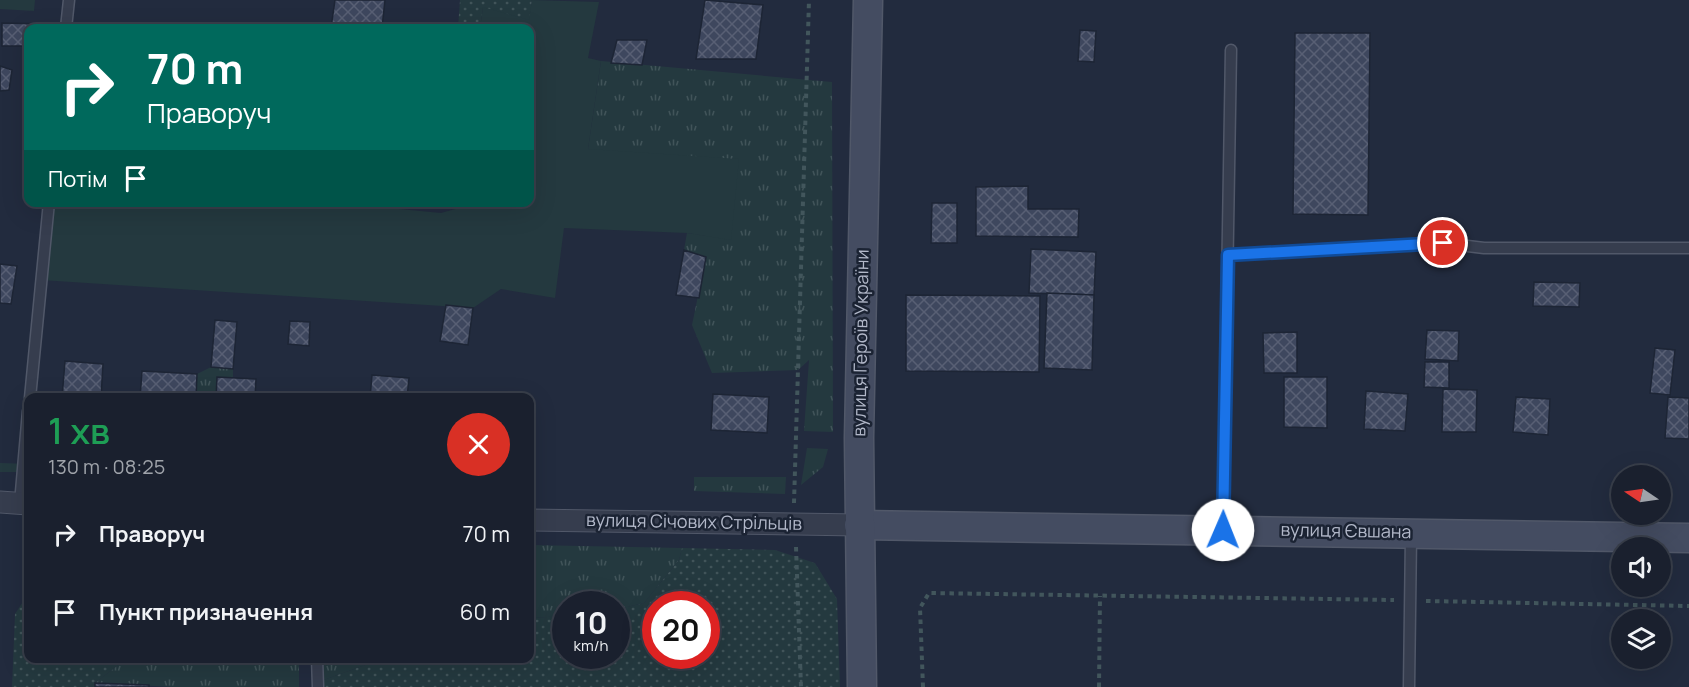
<!DOCTYPE html>
<html lang="uk">
<meta charset="utf-8">
<style>
body{margin:0;font-family:Manrope,sans-serif;background:#272d3a;color:#f1f3f6;height:100vh;display:flex;flex-direction:column;font-size:22px;white-space:nowrap}
*{box-sizing:border-box;margin:0}
p{font-size:20px;color:#9fa3aa}
.icon{flex:none;width:33px;height:33px;fill:none;stroke:currentColor;stroke-width:2;stroke-linecap:round;stroke-linejoin:round}
.map{position:relative;flex:1;overflow:hidden}
.sheet{position:absolute;left:24px;top:393px;width:510px;height:270px;display:flex;flex-direction:column;background:#1a202e;border-radius:12px;box-shadow:0 6px 24px #0002,0 0 0 2px #383e4a}
.sheet>*{flex:none}
.guide{position:absolute;left:24px;top:24px;width:510px;height:183px;border-radius:12px;box-shadow:0 6px 24px #0002,0 0 0 2px #383e4a;background:#00695c;color:#fff;overflow:hidden}
.needle{width:39px;rotate:283deg}
.fabs{position:absolute;left:1611px;top:465px;display:grid;gap:12px}
.fabs a{display:grid;place-items:center;width:60px;height:60px;border-radius:50%;background:#1a202e;box-shadow:0 6px 24px #0002,0 0 0 2px #383e4a;font-size:30px}
.speed{position:absolute;left:552px;top:591px;display:flex;gap:12px;font-size:30px;font-weight:700;text-align:center}
.speed>*{display:grid;place-content:center;width:78px;height:78px;border-radius:50%;background:#1a202e;box-shadow:0 6px 24px #0002,0 0 0 2px #383e4a;line-height:1}
.speed small{font-size:15px;font-weight:400}
.speed .limit{border:9px solid #d22;background:#fff;color:#111}
.pin{position:absolute;display:grid;place-items:center;width:51px;height:51px;color:#fff;margin:-26px;border:3px solid #fff;border-radius:50%;box-shadow:0 2px 6px #0007}
.me{position:absolute;width:66px;margin:-33px;rotate:1deg;stroke-linejoin:round;filter:drop-shadow(0 0 4px #0008)}
.turn{display:flex;align-items:center;gap:21px;height:126px;padding:0 24px;font-size:27px}
.turn .icon{width:78px;height:78px;stroke-width:2.5}
.turn b{display:block;font-size:42px;line-height:51px}
.then{display:flex;align-items:center;height:57px;padding:0 24px;background:#0003;gap:12px;font-size:22px}
.round{display:grid;place-items:center;flex:none;width:63px;height:63px;border-radius:32px;background:#272d3a}
.head{display:flex;align-items:center;justify-content:space-between;height:102px;padding:0 24px}
h1{font-size:36px;font-weight:600;line-height:45px;color:#1e9e55}
ul{padding:0;list-style:none}
li{display:flex;align-items:center;gap:18px;height:78px;padding:0 24px}
li div{flex:1}
li b{display:block;font-size:22px}
li em{font-style:normal}
.map>svg:first-child{display:block}
</style>
<div class="map">
<svg width="1689" height="687" viewBox="0 0 1689 687">
<defs>
<pattern id="grass-tufts" width="24" height="20" patternUnits="userSpaceOnUse" patternTransform="scale(1.5)"><rect width="24" height="20" fill="#24393f"/><path d="M3 7l-1-3M5 7V3M7 7l1-3M15 17l-1-3M17 17v-4M19 17l1-3" fill="none" stroke="#415459"/></pattern>
<pattern id="park-dots" width="8" height="8" patternUnits="userSpaceOnUse" patternTransform="scale(1.5)"><rect width="8" height="8" fill="#24393f"/><path d="M2 2h.1M6 6h.1" fill="none" stroke="#415459" stroke-width="1.8" stroke-linecap="round"/></pattern>
<pattern id="building-cross-hatch" width="8" height="8" patternUnits="userSpaceOnUse" patternTransform="scale(1.5)"><rect width="8" height="8" fill="#3e475e"/><path d="M0 0l8 8M0 8l8-8" fill="none" stroke="#585f74"/></pattern>
</defs>
<rect width="100%" height="100%" fill="#222b3e"/>
<g fill="url(#grass-tufts)">
<path d="M601,61L832,82L833,432L804,431L809,360L798,370L712,373L692,325L706,257L684,250L687,233L731,239L588,149Z"/>
<path d="M211,367L233,369V378L217,377L216,397L196,398L197,374Z"/>
<path d="M807,448L828,449L823,467L801,485Z"/>
<path d="M0,463L28,464V472H0Z"/>
<path d="M694,477H786L785,494L694,491Z"/>
<path d="M530,545L682,548L679,560L644,603L618,609L617,621L616,604H566L565,616L530,618Z"/>
<path d="M317,658L382,659L318,682Z"/>
<path d="M126,659H299V687H173L95,683Z"/>
</g>
<g fill="url(#park-dots)" fill-rule="evenodd">
<path d="M460,0H532L530,21L483,8L480,28H458Z"/>
<path d="M682,548L775,550L815,563L837,599L840,687H318V682L382,659L530,658V618L565,616L566,656H616L618,609L644,603L679,560ZM656,604H706V656H656Z"/>
<path d="M28,594V658L126,659L95,683V687H12L15,614Z"/>
</g>
<g fill="#24393f">
<path d="M0,0H35L34,11L0,9Z"/>
<path d="M532,0L599,2L588,58L601,61L588,149L739,159L731,240L687,233L564,228L555,298L501,289L473,308L41,280L49,203L327,202L441,213L459,208V203L530,202V28H480L483,7L529,20Z"/>
</g>
<g fill="url(#building-cross-hatch)" stroke="#1d2535" stroke-width="1.5">
<path d="M335,0H385L382,28H331Z"/>
<path d="M705,0L763,5L756,59H696Z"/>
<path d="M2,23L48,24L47,28H28V46H2Z"/>
<path d="M1080,30L1096,31L1094,62L1078,61Z"/>
<path d="M1295,33H1370L1368,215L1293,214Z"/>
<path d="M617,40H647L642,65L611,63Z"/>
<path d="M0,66L12,70L9,90L0,91Z"/>
<path d="M1028,186V209H1079L1078,237L976,236V187Z"/>
<path d="M932,203H957V243H931Z"/>
<path d="M1031,249L1096,252L1094,295L1029,293Z"/>
<path d="M684,250L706,257L699,298L676,295Z"/>
<path d="M0,264L17,266L11,304L0,303Z"/>
<path d="M1534,282L1580,283L1579,307L1533,306Z"/>
<path d="M1047,293L1094,295L1092,370L1044,368Z"/>
<path d="M906,295L1040,296L1039,372L906,371Z"/>
<path d="M446,305L473,308L468,345L440,341Z"/>
<path d="M215,320L237,322L233,369L211,367Z"/>
<path d="M290,321L310,322L309,346L288,344Z"/>
<path d="M1427,330L1459,331L1458,361L1425,359Z"/>
<path d="M1297,332V373H1264L1263,333Z"/>
<path d="M1655,348L1675,350L1670,395L1650,393Z"/>
<path d="M65,361L103,364L101,398H62Z"/>
<path d="M1425,362H1449V388L1424,387Z"/>
<path d="M142,371L197,374L196,398H140Z"/>
<path d="M372,375L409,378L407,398H370Z"/>
<path d="M217,377L256,379L255,398H216Z"/>
<path d="M1284,377H1327V428L1284,427Z"/>
<path d="M1443,389L1477,390L1476,432H1442Z"/>
<path d="M1366,391L1408,394L1405,431L1364,429Z"/>
<path d="M713,394L769,397L767,433L711,430Z"/>
<path d="M1516,397L1550,399L1548,435L1513,432Z"/>
<path d="M1668,397L1689,398V439L1665,438Z"/>
<path d="M95,683L149,685V687H95Z"/>
</g>
<g fill="none" stroke-linecap="round" stroke-linejoin="round">
<defs>
<g id="service">
<path d="M66,28L69,0"/>
<path d="M1228,255L1443,243L1484,248H1689"/>
<path d="M30,398L49,202"/>
<path d="M20,503L28,411"/>
<path d="M1223,529L1231,50"/>
<path d="M317,658L318,687"/>
<path d="M1409,687L1411,536"/>
</g>
<g id="minor">
<path d="M0,502L28,504"/>
<path d="M530,520L859,525"/>
</g>
<g id="secondary">
<path d="M859,525L1689,538"/>
<path d="M862,687L859,438L868,0"/>
</g>
</defs>
<use href="#service" stroke="#515869" stroke-width="13"/>
<use href="#minor" stroke="#515869" stroke-width="23"/>
<use href="#secondary" stroke="#515869" stroke-width="31"/>
<g stroke="#42565c" stroke-width="4" stroke-dasharray="4.5 4.5" stroke-linecap="butt">
<path d="M794,503L809,0"/>
<path d="M796,547L801,687"/>
<path d="M1426,601L1689,606"/>
<path d="M923,687L920,608L929,593L1394,600"/>
<path d="M1099,687L1100,596"/>
</g>
<use href="#service" stroke="#363d4e" stroke-width="10"/>
<use href="#minor" stroke="#363d4e" stroke-width="21"/>
<use href="#secondary" stroke="#444c61" stroke-width="28"/>
</g>
<g fill="none" stroke-linecap="round" stroke-linejoin="round">
<defs>
<path id="route" d="M1223,530L1228,255L1443,243"/>
</defs>
<use href="#route" stroke="#114b97" stroke-width="15"/>
<use href="#route" stroke="#1a73e8" stroke-width="10"/>
</g>
<g text-anchor="middle" stroke-width="5" stroke-linejoin="round" paint-order="stroke">
<g font-size="18" fill="#b2b8c9" stroke="#1b2333">
<text transform="translate(861 343) rotate(-89)" y="6">вулиця Героїв України</text>
<text transform="translate(694 522) rotate(1)" y="6">вулиця Січових Стрільців</text>
<text transform="translate(1346 531) rotate(1)" y="6">вулиця Євшана</text>
</g>
</g>
</svg>
<div class="fabs">
<a><svg class="needle" viewBox="-14 -14 28 28"><path d="M0-13l5 13h-10z" fill="#e53935"/><path d="M0 13l5-13h-10z" fill="#9fa3aa"/></svg></a>
<a><svg class="icon" aria-label="sound" viewBox="0 0 24 24"><path d="M4 9h4l5-4v14l-5-4H4zM17 9q2 3 0 6"/></svg></a>
<a><svg class="icon" aria-label="layers" viewBox="0 0 24 24"><path d="M12 4l9 5-9 5-9-5zM3 14l9 5 9-5"/></svg></a>
</div>
<div class="speed"><div>10<small>km/h</small></div><div class="limit">20</div></div>
<div class="pin" style="left:1443px;top:243px;background:#d93025"><svg class="icon" aria-label="arrive" viewBox="0 0 24 24"><path d="M6 21V4h12l-3 4 3 4H6"/></svg></div>
<svg class="me" style="left:1223px;top:530px" viewBox="-20 -20 40 40"><circle r="19" fill="#fff"/><path d="M0-13L10 11 0 6-10 11z" fill="#1a73e8"/></svg>
<div class="guide">
<div class="turn"><svg class="icon" aria-label="right" viewBox="0 0 24 24"><path d="M7 20v-9h11M14 6l5 5-5 5"/></svg><div><b>70 m</b>Праворуч</div></div>
<div class="then">Потім<svg class="icon" aria-label="arrive" viewBox="0 0 24 24"><path d="M6 21V4h12l-3 4 3 4H6"/></svg></div>
</div>
<section class="sheet">
<div class="head"><div><h1>1 хв</h1><p>130 m · 08:25</p></div><a class="round" style="background:#d93025;color:#fff"><svg class="icon" aria-label="close" viewBox="0 0 24 24"><path d="M6 6l12 12M18 6L6 18"/></svg></a></div>
<ul>
<li><svg class="icon" aria-label="right" viewBox="0 0 24 24"><path d="M7 20v-9h11M14 6l5 5-5 5"/></svg><div><b>Праворуч</b></div><em>70 m</em></li>
<li><svg class="icon" aria-label="arrive" viewBox="0 0 24 24"><path d="M6 21V4h12l-3 4 3 4H6"/></svg><div><b>Пункт призначення</b></div><em>60 m</em></li>
</ul>
</section>
</div>
